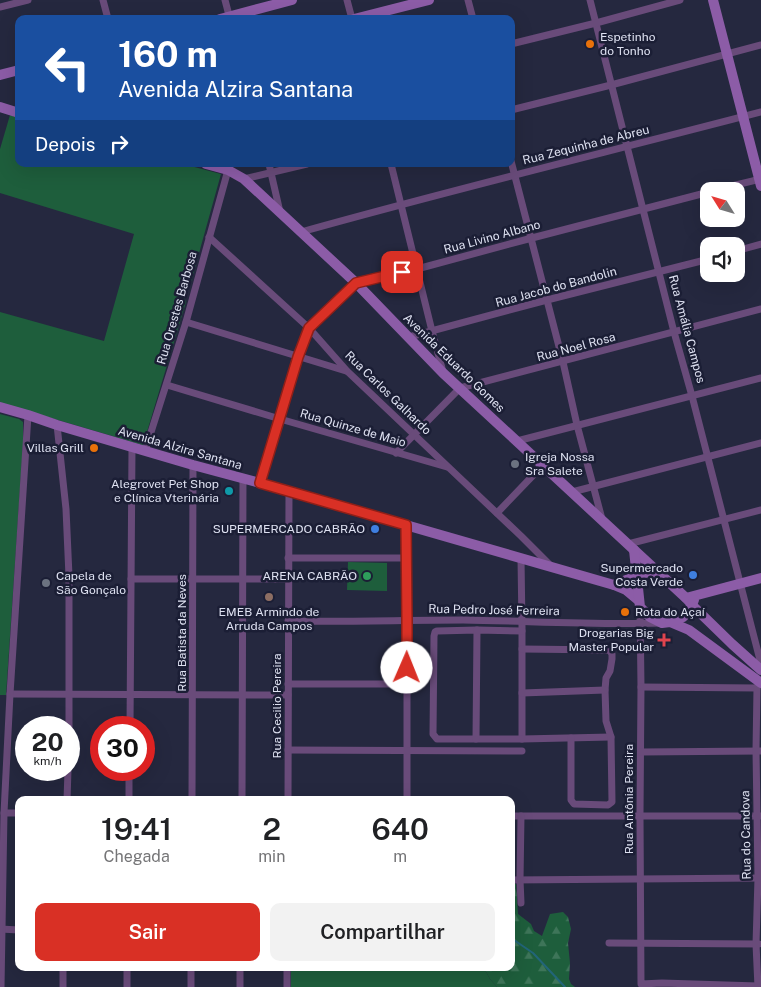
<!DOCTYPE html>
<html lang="pt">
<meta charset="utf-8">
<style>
body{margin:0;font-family:"Public Sans",sans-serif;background:#f2f2f2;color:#202124;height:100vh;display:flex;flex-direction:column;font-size:19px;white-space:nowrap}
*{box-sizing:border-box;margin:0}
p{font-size:16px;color:#757577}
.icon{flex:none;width:28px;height:28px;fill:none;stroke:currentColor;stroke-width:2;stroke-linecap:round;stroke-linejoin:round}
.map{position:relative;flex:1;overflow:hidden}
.sheet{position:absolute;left:15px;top:796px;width:500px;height:175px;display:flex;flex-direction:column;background:#fff;border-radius:10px;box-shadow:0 5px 20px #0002}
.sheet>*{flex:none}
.banner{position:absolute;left:15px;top:15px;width:500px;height:152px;border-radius:10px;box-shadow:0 5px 20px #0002;background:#1a4fa0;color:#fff;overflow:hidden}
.needle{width:32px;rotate:307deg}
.buttons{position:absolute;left:700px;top:182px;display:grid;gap:10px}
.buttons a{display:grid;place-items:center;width:45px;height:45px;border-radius:10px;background:#fff;box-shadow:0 5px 20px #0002;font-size:25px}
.speed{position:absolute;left:15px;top:716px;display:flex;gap:10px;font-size:25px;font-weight:700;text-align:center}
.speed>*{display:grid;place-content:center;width:65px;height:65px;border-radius:50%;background:#fff;box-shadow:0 5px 20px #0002;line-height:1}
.speed small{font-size:12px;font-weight:400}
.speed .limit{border:8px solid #d22;background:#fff;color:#111}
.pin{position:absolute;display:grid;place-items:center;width:42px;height:42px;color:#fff;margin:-21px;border-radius:10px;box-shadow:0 2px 8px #0006}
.me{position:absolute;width:55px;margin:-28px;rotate:1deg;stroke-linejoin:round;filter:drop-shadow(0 0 4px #0008)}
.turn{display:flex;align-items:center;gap:18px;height:105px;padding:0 20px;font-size:22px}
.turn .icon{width:65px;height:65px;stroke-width:2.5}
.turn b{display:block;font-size:35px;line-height:42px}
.then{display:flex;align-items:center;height:48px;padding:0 20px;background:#0003;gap:10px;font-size:19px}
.eta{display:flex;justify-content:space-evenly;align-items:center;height:85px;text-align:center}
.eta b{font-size:30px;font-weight:600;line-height:35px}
.cta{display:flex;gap:10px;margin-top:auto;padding:10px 20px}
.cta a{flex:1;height:58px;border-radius:10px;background:#d93025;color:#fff;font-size:20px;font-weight:600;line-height:58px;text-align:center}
.cta a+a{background:#f2f2f2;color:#202124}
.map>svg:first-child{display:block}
</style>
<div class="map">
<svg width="761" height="987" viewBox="0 0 761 987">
<defs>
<pattern id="forest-firs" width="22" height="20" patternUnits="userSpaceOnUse" patternTransform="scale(1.25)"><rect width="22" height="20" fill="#1e5e3c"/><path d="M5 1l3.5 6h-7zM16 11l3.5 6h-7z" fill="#3e7559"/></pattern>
</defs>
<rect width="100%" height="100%" fill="#25283f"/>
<g fill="#1e5e3c">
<path d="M10,115L19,118V164H183L221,174L191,282C182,288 182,293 186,302L143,445L0,403V312L104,341L134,234L0,193V149Z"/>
<path d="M0,414L19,419L23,422V445L6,695H0Z"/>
<path d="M348,562L387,563V591L347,590Z"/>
<path d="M291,968H484L490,979L497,987H291Z"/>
</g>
<path fill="url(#forest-firs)" d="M511,883L516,884L518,914L531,924L534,931L542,936L550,914L563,912L568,917L571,929L568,943L570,963L569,979L571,984L575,987H497L490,979L484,968H511Z"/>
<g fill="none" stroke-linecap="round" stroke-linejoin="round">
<path stroke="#226579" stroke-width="2" d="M511,938L533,953L565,987"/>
<g stroke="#694b7a" stroke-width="7">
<path d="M103,0L108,19"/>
<path d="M225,0L230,19"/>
<path d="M347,0L352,19"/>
<path d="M468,0L473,19"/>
<path d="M590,0L674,332L692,396L761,664"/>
<path d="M0,7L28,0"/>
<path d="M511,44L596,23L680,0"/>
<path d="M511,110L611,85L761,45"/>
<path d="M511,161L563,362L577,425L602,519"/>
<path d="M269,164L280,212"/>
<path d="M391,164L432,331L443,372"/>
<path d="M244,179L307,164"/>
<path d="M711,191L761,179"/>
<path d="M301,232C454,189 608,152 761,112"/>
<path d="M209,237L309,328L347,371L521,536L551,566"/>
<path d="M736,251L761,244"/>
<path d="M186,322L346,371"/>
<path d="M409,337L547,300L709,259"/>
<path d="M167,385L280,419L447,467"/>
<path d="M57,425L66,509L69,576V728"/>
<path d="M517,441L761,378"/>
<path d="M145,451L186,322L228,170"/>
<path d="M396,453L460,388L761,309"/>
<path d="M260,483L298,357L309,328L356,283L417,269L532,238L709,192"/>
<path d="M572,492L761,443"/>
<path d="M497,513L543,465"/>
<path d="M406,525L407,620V800"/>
<path d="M628,544L761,510"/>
<path d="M288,558H406"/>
<path d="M521,558L522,627V739"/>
<path d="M131,579H288"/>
<path d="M640,607L641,687L640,815L641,984L662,983L758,986"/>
<path d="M288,621C346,622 405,620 463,620C529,621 594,625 660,623"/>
<path d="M522,631L477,630L437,631L435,632L434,636L433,734L437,739H522L611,737"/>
<path d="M522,649L607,650L610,651L612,654V659L610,671L606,678L605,690L606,721L611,737L612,802L608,805L574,804L571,800V738"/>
<path d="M288,684H406"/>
<path d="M641,687L757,688"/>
<path d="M522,693L605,690"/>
<path d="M10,694L288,695"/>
<path d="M130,728L132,447"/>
<path d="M476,739L477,630"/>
<path d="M288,750L522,751"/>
<path d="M641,752L761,751"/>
<path d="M67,800L68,770"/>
<path d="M129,800V770"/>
<path d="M192,800L193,465"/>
<path d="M242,800L243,478"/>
<path d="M288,800L289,491"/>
<path d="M4,813H19"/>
<path d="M511,816H761"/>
<path d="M511,880L761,878"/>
<path d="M521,903L520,880L521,816"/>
<path d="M0,929L19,930"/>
<path d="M609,943L759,944"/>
<path d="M1,987L4,813L10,694L28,415"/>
<path d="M63,987V968"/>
<path d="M127,987V968"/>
<path d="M191,987V968"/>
<path d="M240,987V968"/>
<path d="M287,987V968"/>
<path d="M758,987L756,944L758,878L756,750L757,688L759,682"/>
</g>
<g stroke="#8c5ca7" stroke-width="10">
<path d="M713,0L761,186"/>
<path d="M220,19L292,0"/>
<path d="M354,19L429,0"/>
<path d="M0,75L19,70"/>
<path d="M0,107L19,113"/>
<path d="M206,164L228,170L244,179L356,283L443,373L686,598L695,608L732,644L761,670"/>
<path d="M0,407L28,415L57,425L193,465L260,483L614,585L626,590L638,600"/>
<path d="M634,550L640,607L650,617L662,623L670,622L689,630L761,683"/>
<path d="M614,585L644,573L653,572L660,575"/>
<path d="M686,598L761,578"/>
<path d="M670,622L683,617L688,612L694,600"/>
</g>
</g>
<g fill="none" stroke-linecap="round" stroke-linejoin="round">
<defs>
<path id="route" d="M402,272L356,283L309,328L298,357L260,483L406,525L407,620V668"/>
</defs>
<use href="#route" stroke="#8d1f18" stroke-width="12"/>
<use href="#route" stroke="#d93025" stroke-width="9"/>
</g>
<g fill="#e8710a" stroke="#1b1e35" stroke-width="2">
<circle cx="590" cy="44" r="5"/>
<circle cx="94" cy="448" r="5"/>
<circle cx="625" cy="612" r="5"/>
</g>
<g fill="#6b7280" stroke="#1b1e35" stroke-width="2">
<circle cx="515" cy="464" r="5"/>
<circle cx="46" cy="583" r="5"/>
</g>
<circle fill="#0f9aa8" stroke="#1b1e35" stroke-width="2" cx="229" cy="491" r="5"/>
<g fill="#3f7fe0" stroke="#1b1e35" stroke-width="2">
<circle cx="375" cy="529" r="5"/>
<circle cx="693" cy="575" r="5"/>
</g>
<circle fill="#2e9e5b" stroke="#1b1e35" stroke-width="2" cx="367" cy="576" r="5"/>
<circle fill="#8d6e63" stroke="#1b1e35" stroke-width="2" cx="269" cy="597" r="5"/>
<path fill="#e0444e" stroke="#1b1e35" stroke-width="2" d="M661.5 632.5h5v5h5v5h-5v5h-5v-5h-5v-5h5z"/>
<g text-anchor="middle" stroke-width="5" stroke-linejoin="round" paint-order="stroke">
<g font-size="12" fill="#dee1f1" stroke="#1b1e35" text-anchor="end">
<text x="600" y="41" text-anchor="start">Espetinho<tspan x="600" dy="14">do Tonho</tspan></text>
<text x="84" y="452">Villas Grill</text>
<text x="525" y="461" text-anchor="start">Igreja Nossa<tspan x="525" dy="14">Sra Salete</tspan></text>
<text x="219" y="488">Alegrovet Pet Shop<tspan x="219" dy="14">e Clínica Vterinária</tspan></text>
<text x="365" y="533">SUPERMERCADO CABRÃO</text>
<text x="683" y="572">Supermercado<tspan x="683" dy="14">Costa Verde</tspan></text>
<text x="56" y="580" text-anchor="start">Capela de<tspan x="56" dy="14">São Gonçalo</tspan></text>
<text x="357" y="580">ARENA CABRÃO</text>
<text x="269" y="616" text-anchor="middle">EMEB Armindo de<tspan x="269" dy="14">Arruda Campos</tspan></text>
<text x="635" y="616" text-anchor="start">Rota do Açaí</text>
<text x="654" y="637">Drogarias Big<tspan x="654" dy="14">Master Popular</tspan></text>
</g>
<g font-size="12" fill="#dee1f1" stroke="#1b1e35">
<text transform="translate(586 145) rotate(-14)" y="4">Rua Zequinha de Abreu</text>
<text transform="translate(492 237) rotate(-15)" y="4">Rua Livino Albano</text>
<text transform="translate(556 287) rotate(-15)" y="4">Rua Jacob do Bandolin</text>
<text transform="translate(177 308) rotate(-74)" y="4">Rua Orestes Barbosa</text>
<text transform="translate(687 329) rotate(75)" y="4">Rua Amália Campos</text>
<text transform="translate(576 347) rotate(-15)" y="4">Rua Noel Rosa</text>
<text transform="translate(454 363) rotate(44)" y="4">Avenida Eduardo Gomes</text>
<text transform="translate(388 393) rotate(44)" y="4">Rua Carlos Galhardo</text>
<text transform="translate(353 428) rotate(16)" y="4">Rua Quinze de Maio</text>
<text transform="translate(180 448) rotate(16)" y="4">Avenida Alzira Santana</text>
<text transform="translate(494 610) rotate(1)" y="4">Rua Pedro José Ferreira</text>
<text transform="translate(182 633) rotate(-90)" y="4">Rua Batista da Neves</text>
<text transform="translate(277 706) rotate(-90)" y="4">Rua Cecilio Pereira</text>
<text transform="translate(629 799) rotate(-90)" y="4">Rua Antônia Pereira</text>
<text transform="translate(746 835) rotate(-91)" y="4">Rua do Candova</text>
</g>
</g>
</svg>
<div class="buttons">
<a><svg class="needle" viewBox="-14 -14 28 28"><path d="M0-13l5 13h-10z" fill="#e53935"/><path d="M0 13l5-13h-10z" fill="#757577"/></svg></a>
<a><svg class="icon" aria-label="sound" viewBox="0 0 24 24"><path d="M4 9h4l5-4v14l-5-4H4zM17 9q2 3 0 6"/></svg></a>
</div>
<div class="speed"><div>20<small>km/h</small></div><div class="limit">30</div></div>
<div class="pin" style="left:402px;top:272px;background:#d93025"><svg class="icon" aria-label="arrive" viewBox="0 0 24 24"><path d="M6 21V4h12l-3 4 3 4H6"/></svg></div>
<svg class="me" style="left:407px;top:668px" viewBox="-20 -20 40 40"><circle r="19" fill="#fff"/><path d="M0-13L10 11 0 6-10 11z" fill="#d93025"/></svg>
<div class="banner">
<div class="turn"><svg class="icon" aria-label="left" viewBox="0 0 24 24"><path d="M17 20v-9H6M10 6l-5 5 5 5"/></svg><div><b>160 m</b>Avenida Alzira Santana</div></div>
<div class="then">Depois<svg class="icon" aria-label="right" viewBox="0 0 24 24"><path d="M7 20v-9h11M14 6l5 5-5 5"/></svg></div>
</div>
<section class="sheet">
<div class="eta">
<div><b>19:41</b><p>Chegada</p></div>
<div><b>2</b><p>min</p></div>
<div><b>640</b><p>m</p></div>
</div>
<div class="cta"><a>Sair</a><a>Compartilhar</a></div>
</section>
</div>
